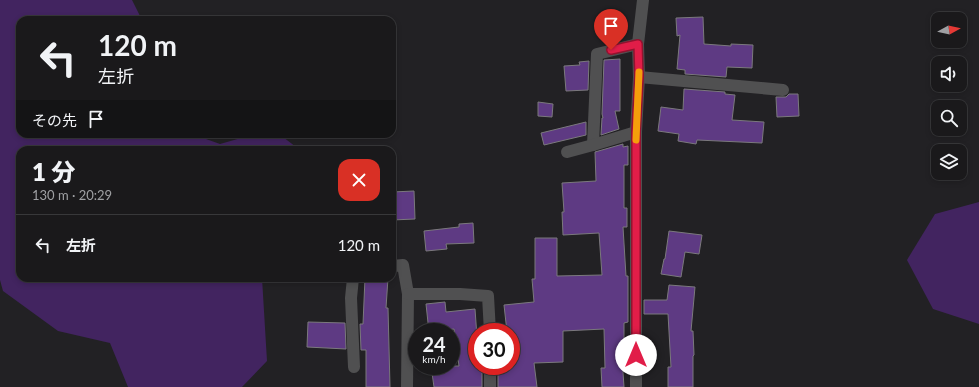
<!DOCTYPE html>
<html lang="ja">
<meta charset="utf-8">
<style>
body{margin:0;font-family:Lato,"Noto Sans JP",sans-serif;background:#232224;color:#f1f3f6;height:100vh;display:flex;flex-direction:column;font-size:15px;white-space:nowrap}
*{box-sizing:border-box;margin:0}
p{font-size:13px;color:#9fa0a3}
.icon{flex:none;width:22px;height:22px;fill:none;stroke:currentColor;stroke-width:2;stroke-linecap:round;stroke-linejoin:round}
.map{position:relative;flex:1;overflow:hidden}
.drawer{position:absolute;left:16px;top:146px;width:380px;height:136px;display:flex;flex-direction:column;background:#1a191b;border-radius:12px;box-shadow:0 2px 6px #0003,0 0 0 1px #38383a}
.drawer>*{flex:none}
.banner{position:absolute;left:16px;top:16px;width:380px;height:122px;border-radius:12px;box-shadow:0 2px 6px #0003,0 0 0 1px #38383a;background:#1a191b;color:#f1f3f6;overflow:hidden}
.needle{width:26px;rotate:82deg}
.fabs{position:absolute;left:931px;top:12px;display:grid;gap:8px}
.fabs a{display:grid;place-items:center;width:36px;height:36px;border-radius:8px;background:#1a191b;box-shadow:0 2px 6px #0003,0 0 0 1px #38383a;font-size:20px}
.speed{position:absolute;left:408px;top:323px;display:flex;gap:8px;font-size:20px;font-weight:700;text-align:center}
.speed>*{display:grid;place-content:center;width:52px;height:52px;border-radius:50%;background:#1a191b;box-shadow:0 2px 6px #0003,0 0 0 1px #38383a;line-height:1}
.speed small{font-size:10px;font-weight:400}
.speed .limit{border:6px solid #d22;background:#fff;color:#111}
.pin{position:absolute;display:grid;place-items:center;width:34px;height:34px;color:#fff;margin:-41px -17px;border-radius:50% 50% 50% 0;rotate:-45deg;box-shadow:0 0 4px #0007}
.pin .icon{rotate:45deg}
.me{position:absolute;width:44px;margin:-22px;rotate:0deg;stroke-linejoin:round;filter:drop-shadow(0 0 3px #0008)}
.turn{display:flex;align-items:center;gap:14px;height:84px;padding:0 16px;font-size:18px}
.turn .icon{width:52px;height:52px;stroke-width:2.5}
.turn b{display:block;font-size:28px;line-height:34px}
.then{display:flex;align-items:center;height:38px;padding:0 16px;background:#0003;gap:8px;font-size:15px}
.round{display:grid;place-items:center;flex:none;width:42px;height:42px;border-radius:12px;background:#232224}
.summary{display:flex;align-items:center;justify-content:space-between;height:68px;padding:0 16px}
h1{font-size:24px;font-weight:800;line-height:30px}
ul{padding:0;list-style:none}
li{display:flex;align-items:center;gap:12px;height:60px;padding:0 16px;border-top:1px solid #38383a}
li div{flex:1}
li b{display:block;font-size:15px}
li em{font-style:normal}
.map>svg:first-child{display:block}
</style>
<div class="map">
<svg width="979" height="387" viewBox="0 0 979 387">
<rect width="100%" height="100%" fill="#222124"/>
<g fill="#422460">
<path d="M0,0H132L142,20H20V134H192L220,144L255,134H279L300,150H20V278H262L267,361L242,387H128L110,343L58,331L3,291L0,280Z"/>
<path d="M979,202V324L933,309L907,260L935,214Z"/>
</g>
<g fill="#5e3a83" stroke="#7b797d">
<path d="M703,17L704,44L731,46V44L753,45L752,68L727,67L726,77L685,74V70L677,69L680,35L677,36L676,18Z"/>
<path d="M620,59V111H615L619,129L601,135L602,118H603L602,114L604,60Z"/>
<path d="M589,61L588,90L566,91L564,66L580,65L579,62Z"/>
<path d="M684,89L725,92V94L735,95L732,120L764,122L762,143L697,140L696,144L678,141L679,134L658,131L661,107L683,110Z"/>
<path d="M789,94H798L799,116L777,117L776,97H786Z"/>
<path d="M538,102L553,104L552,117L538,116Z"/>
<path d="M586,122V135L544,145L541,133Z"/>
<path d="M623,144V147L628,146V165H624V208H627V227H623L626,276H628V322L624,323V357H622L624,387H602L601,368H605L604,329L563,331V362L534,363L537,387H498V366H511V332H507L504,305L534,302L532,279H535V238H557V276L602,275L599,233L563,235L562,212H564L562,183L596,181L595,152Z"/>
<path d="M414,191L415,219L392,220V192Z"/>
<path d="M473,223L474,243L446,244L447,249L426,251L424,231L459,227V224Z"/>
<path d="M669,231L702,235L699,254L685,252L681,277L661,274L664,259H665Z"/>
<path d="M365,278H388L386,308H388L390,387H366V350H361L360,324H363Z"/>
<path d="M669,285L695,287L691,331H693L694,355L693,356V387H668V367H671L668,314H644V300H667Z"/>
<path d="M445,302L446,312L475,309L477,337H474L477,366H482V387H434L431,366H459L454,329L429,332L426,304Z"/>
<path d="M308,322L345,323L346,349L307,347Z"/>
</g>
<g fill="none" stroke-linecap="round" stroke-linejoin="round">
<g stroke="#505051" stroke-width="12">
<path d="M639,77L783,90"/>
<path d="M593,145L597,54L638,44"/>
<path d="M567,152L593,145L636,132"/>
<path d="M392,266L403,265L408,294L407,387"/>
<path d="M353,278L351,298L354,367"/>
<path d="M408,294H460L488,296L490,332"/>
<path d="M490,387V366"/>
<path d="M636,387V132L639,77L638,44L643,0"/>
</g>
</g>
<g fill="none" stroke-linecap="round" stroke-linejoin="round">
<defs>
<path id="route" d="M611,50L638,44L639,77L636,132V355"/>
</defs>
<use href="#route" stroke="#92132f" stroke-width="10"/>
<use href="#route" stroke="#e11d48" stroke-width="7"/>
<path stroke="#f59e0b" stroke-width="7" d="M636,140L639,72"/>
</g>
</svg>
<div class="fabs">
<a><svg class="needle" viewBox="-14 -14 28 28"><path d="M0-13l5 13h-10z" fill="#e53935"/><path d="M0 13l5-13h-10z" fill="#9fa0a3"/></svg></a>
<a><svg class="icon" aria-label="sound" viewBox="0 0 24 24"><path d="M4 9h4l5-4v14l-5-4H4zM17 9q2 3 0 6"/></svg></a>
<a><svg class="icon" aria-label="search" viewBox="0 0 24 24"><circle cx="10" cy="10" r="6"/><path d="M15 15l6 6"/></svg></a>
<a><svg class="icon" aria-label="layers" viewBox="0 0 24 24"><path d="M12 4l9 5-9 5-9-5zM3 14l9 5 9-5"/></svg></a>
</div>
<div class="speed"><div>24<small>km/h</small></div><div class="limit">30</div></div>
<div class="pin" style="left:611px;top:50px;background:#d93025"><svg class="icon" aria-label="arrive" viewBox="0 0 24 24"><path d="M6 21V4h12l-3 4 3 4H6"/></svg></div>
<svg class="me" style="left:636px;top:355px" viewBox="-20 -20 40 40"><circle r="19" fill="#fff"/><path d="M0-13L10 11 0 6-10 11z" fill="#e11d48"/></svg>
<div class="banner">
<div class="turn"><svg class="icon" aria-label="left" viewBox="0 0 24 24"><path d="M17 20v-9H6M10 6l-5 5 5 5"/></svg><div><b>120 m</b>左折</div></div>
<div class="then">その先<svg class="icon" aria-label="arrive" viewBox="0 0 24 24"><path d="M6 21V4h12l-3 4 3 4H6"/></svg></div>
</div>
<section class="drawer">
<div class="summary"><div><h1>1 分</h1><p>130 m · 20:29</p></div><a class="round" style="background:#d93025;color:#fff"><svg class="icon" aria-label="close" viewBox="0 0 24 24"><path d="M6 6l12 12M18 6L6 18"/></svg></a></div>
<ul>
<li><svg class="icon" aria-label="left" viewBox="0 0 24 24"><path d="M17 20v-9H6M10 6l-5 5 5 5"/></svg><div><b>左折</b></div><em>120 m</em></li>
</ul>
</section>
</div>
